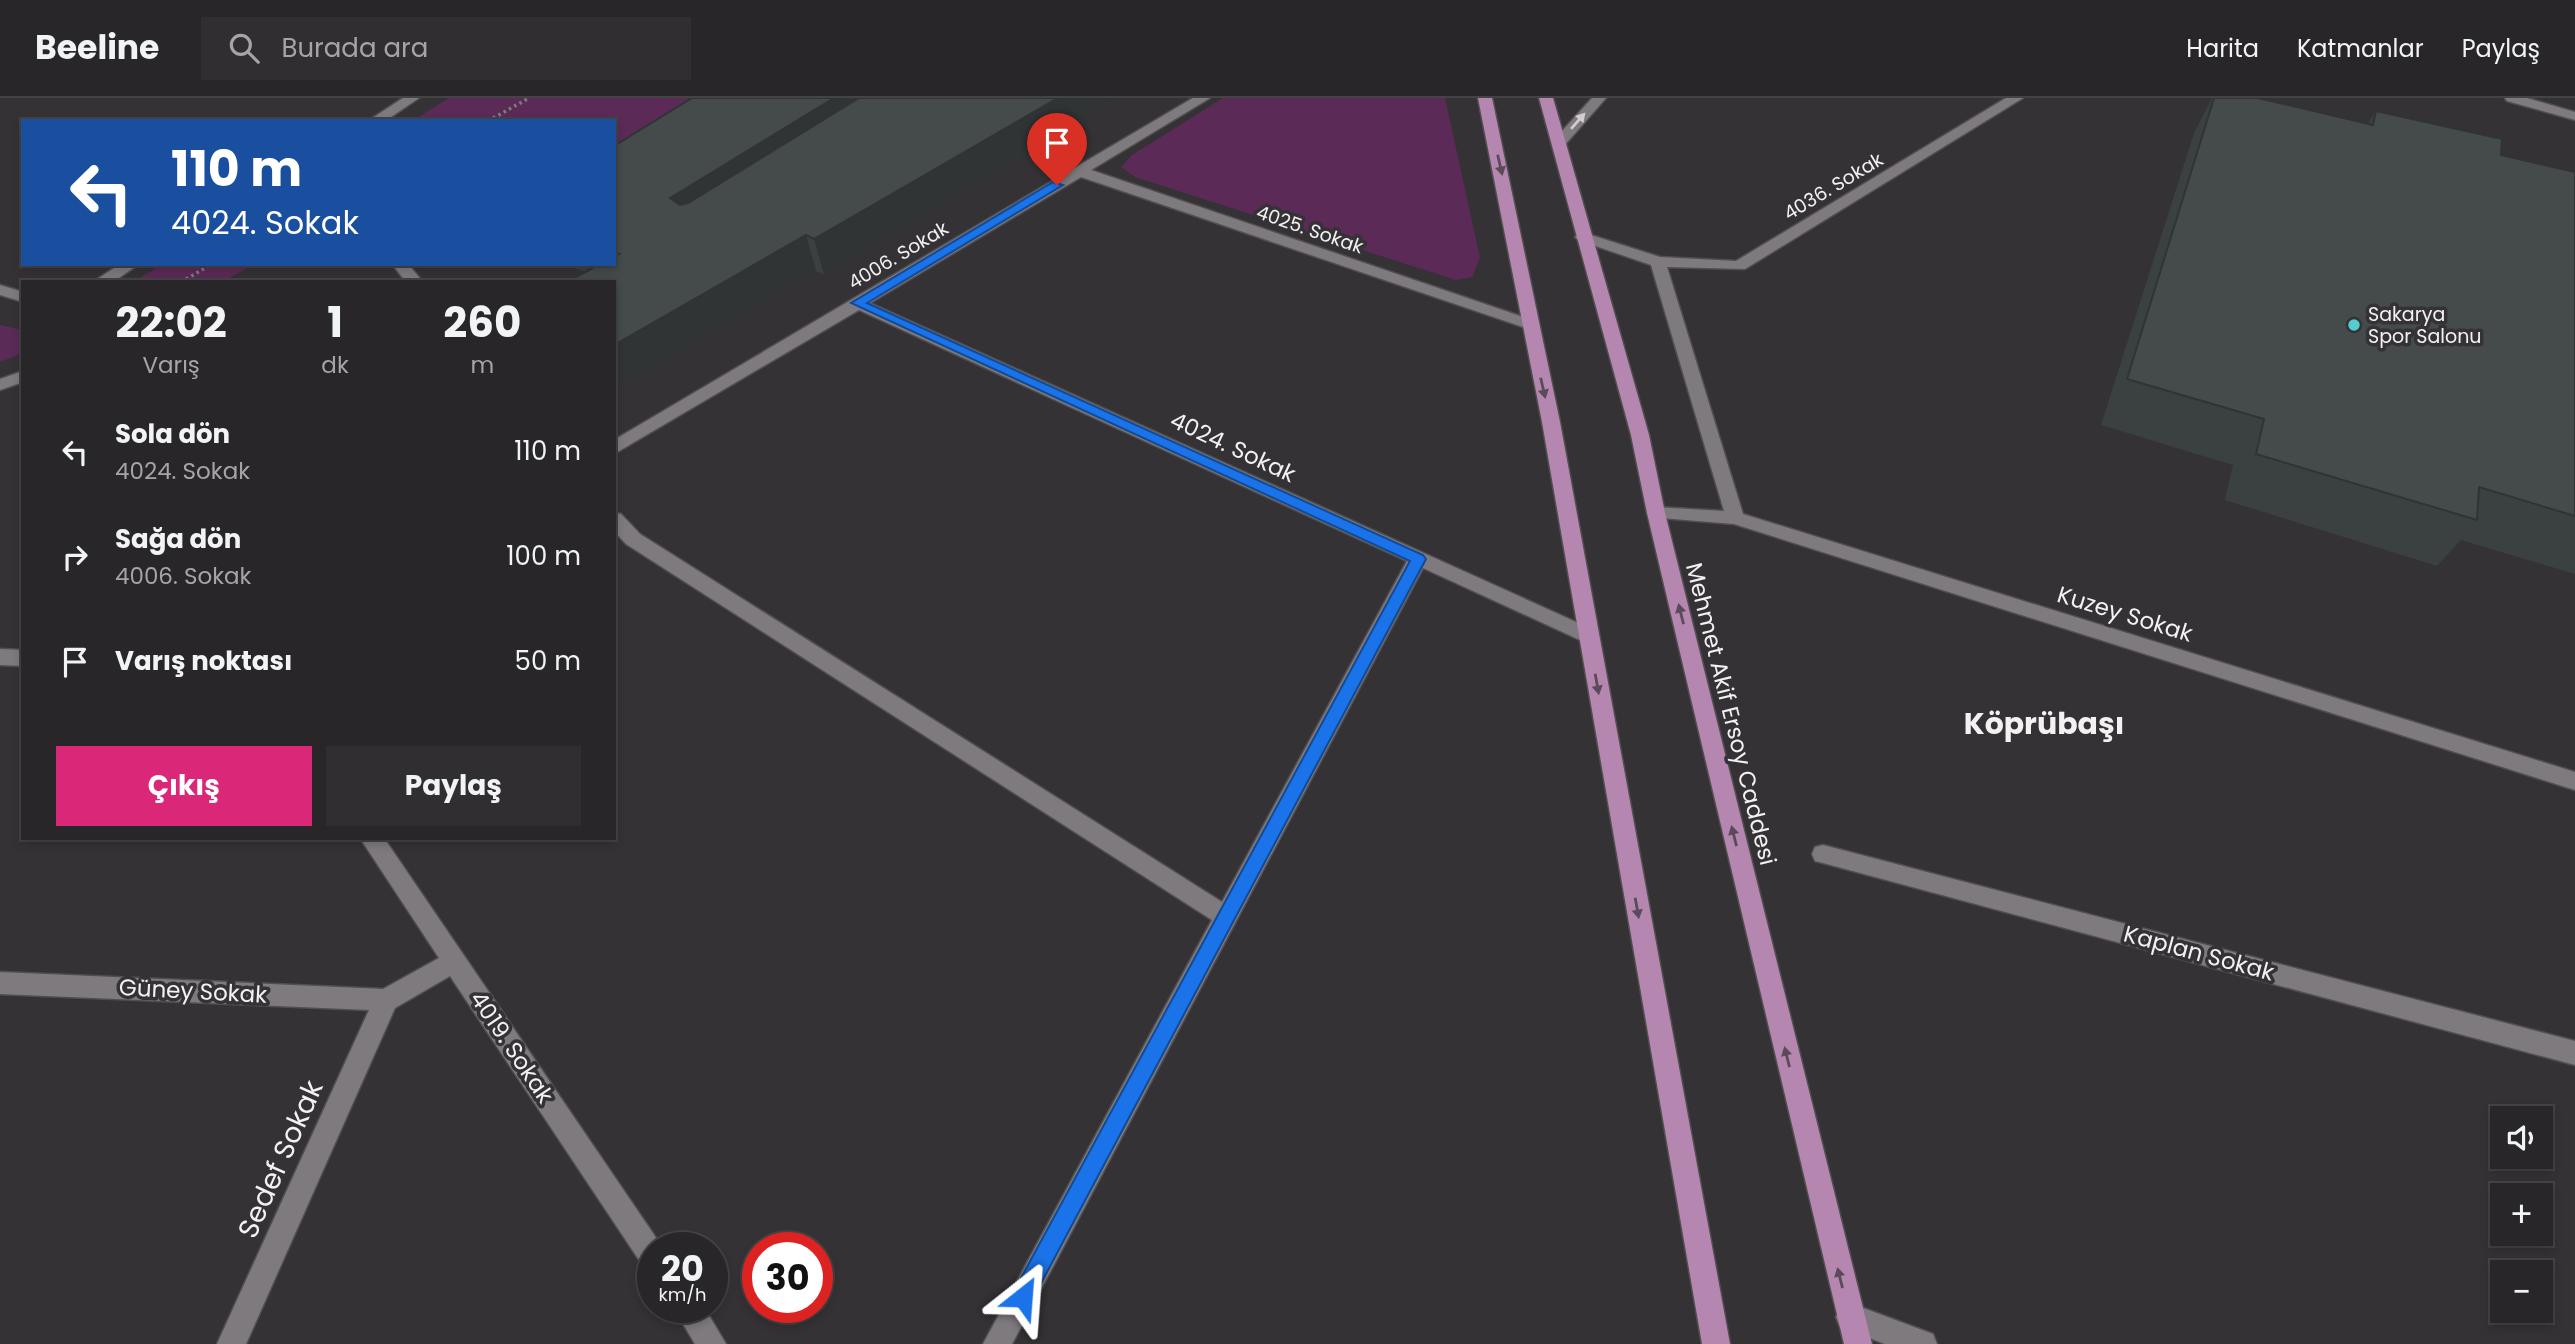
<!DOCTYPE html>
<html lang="tr">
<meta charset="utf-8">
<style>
body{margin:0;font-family:Poppins,sans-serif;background:#302e30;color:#f1f3f6;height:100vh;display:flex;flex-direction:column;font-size:26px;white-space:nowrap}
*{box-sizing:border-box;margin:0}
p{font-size:23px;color:#a5a5a8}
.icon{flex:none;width:38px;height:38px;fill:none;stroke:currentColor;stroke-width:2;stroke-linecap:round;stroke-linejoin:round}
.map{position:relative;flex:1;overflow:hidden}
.panel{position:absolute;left:21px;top:182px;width:595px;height:560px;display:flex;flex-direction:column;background:#282628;border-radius:0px;box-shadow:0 4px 10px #0003,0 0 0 2px #444345}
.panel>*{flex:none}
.hud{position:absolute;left:21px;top:21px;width:595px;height:147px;border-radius:0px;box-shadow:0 4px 10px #0003,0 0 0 2px #444345;background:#1a4fa0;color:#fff;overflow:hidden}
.tools{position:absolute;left:2490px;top:1008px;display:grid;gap:14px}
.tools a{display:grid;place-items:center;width:63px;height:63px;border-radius:0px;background:#282628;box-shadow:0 4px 10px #0003,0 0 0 2px #444345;font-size:35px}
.speed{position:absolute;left:637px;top:1134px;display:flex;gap:14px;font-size:35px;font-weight:700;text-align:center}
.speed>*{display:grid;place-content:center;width:91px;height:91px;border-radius:50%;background:#282628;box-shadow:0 4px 10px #0003,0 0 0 2px #444345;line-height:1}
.speed small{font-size:18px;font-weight:400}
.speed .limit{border:10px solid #d22;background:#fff;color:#111}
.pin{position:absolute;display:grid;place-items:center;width:60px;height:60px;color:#fff;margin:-72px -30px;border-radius:50% 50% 50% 0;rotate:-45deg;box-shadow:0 0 7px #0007}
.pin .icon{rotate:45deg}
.me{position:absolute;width:77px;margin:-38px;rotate:28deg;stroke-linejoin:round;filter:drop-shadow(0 0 5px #0008)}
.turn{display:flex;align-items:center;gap:24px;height:147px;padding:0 35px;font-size:32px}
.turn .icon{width:91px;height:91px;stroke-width:2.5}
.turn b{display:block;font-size:49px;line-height:60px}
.eta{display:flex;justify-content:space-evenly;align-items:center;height:119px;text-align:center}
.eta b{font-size:42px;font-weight:700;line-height:49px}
.primary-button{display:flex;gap:14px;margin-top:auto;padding:14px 35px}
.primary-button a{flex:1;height:80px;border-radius:0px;background:#db2777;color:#fff;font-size:28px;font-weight:700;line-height:80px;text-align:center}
.primary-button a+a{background:#302e30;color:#f1f3f6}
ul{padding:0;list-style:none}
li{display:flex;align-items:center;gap:21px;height:105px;padding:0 35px}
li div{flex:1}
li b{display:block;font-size:26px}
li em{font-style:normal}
header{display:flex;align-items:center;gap:42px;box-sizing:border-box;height:98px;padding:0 35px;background:#282628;border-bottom:2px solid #444345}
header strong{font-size:33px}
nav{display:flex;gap:38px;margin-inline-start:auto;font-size:24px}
.search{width:490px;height:63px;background:#302e30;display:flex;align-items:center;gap:18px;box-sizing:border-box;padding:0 24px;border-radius:0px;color:#a5a5a8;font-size:26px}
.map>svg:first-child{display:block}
</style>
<header>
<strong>Beeline</strong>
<div class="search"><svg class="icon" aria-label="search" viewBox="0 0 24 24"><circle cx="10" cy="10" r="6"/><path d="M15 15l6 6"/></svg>Burada ara</div>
<nav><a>Harita</a><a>Katmanlar</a><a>Paylaş</a></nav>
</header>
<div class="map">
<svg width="2575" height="1246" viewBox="0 0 2575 1246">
<rect width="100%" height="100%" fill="#353235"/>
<g fill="#5b2a57">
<path d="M449,0H712L614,60V23H412Z"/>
<path d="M1223,0H1445L1480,160L1472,179L1456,182L1135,79L1121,69L1132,57Z"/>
<path d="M164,166H254L222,184H132Z"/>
<path d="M0,227L23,232V255L0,264Z"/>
</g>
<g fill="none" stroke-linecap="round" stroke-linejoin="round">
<defs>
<path id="lane" d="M1592,0H1606L1563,49H1553V43Z"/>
<g id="street">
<path d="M403,0H419L385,23H368Z"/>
<path d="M1193,0H1210L1091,72L1535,223L1537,226L1535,229H1523L1081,79L870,205L1596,533L1599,538L1596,543L1589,545L1582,543L1423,470L1012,1246H983L1212,822L626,446L614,433V415L621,416L640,436L1222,804L1407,463L859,212L614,356V342Z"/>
<path d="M2006,0H2023L1745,171L1667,169L1743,416L2575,674V692L1734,426L1649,419L1647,415L1649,411L1656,409L1724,413L1651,167L1578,142L1575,139L1578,136H1588L1660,159L1736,163Z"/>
<path d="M2505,0H2527L2575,14V22L2507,3Z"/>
<path d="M120,166H139L113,184H93Z"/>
<path d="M392,166H408L423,184H406Z"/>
<path d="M0,187L23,194V204L0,197Z"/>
<path d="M23,273V284L0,292V281Z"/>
<path d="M0,551L23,552V568L0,567Z"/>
<path d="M360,740H384L663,1150H653V1172L643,1168L450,878L395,910L246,1246H217L369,912L0,896V874L383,891L439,860Z"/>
<path d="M1823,747L2575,943V967L1823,765L1815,763L1812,756L1815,749Z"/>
<path d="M1850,1205L1933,1236L1937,1246H1885L1840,1229L1836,1219L1840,1209Z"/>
<path d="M673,1209H704L726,1246H695Z"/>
</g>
<g id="primary">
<path d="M1478,0H1492L1560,324L1730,1246H1702L1542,324Z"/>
<path d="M1539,0H1553L1649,337L1665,415L1872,1246H1844L1647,415L1631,337Z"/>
</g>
</defs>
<use href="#lane" stroke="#514e50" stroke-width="3"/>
<use href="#street" stroke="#514e50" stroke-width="3"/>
<use href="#primary" stroke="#514e50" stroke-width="3"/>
<g stroke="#7f7c7f" stroke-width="3.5" stroke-dasharray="2.5 3.5" stroke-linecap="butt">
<path d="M488,23L529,0"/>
<path d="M181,184L212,166"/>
</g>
<use href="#lane" fill="#7f7a7e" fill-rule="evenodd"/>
<use href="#street" fill="#7f7a7e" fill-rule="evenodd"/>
<use href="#primary" fill="#b586b0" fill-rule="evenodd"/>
</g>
<g fill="#3b4040">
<path d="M692,0H1121L824,177L816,173L617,291L614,290V184L563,166H614V48Z"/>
<path d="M2212,0H2258L2368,25L2376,13L2501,57L2575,74V476L2461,442L2437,468L2225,402L2233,367L2101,327L2194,35Z"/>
</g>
<g fill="#303434">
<path d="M834,0H897L684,136L670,100Z"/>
<path d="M1058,0H1121L824,177L814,141Z"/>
<path d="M806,137L816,173L617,291L614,286V247Z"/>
</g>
<g fill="#454a4a" stroke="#303434" stroke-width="2">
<path d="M692,0H834L670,100L680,107L688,105L859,0H1058L814,141L806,137L614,247V184H567L600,166H614V158L619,156L614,154V48Z"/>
<path d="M2214,0H2258L2373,27L2376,13L2502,41L2501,57L2575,74V418L2479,389L2477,422L2256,356L2264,321L2127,281Z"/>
</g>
<defs><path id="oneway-solid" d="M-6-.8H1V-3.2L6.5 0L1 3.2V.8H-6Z" transform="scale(1.75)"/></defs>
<use fill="#d1cdd0" href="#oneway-solid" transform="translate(1578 23) rotate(-49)"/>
<g fill="#5b4b5a">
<use href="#oneway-solid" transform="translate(1500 67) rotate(77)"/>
<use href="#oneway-solid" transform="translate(1543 290) rotate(77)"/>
<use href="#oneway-solid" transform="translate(1681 516) rotate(-104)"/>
<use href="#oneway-solid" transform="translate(1597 586) rotate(80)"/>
<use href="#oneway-solid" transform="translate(1734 738) rotate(-104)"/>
<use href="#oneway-solid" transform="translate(1637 810) rotate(80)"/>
<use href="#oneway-solid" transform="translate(1787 959) rotate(-104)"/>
<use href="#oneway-solid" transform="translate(1840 1180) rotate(-104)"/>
</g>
<path fill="#1a73e8" stroke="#114b97" stroke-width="2" d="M1053,84L1063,87L867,205L1423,457L1426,461L1030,1206L1023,1209L1015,1206L1012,1199L1015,1191L1410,463L851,205Z"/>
<circle fill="#52ccd0" stroke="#353235" stroke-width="2.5" cx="2354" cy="227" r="7"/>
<g text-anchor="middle" stroke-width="7" stroke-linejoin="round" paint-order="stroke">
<g font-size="19" fill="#f4f1f3" stroke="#353235">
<text transform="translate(1833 88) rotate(-31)" y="7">4036. Sokak</text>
<text transform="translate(1310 131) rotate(19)" y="7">4025. Sokak</text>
<text transform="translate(898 157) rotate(-31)" y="7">4006. Sokak</text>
</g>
<g font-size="19" fill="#f4f1f3" stroke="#353235" text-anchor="start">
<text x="2368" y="223">Sakarya<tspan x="2368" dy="22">Spor Salonu</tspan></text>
</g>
<g font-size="23" fill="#f4f1f3" stroke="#353235">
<text transform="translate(1233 349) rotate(25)" y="8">4024. Sokak</text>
<text transform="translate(2125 516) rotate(17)" y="8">Kuzey Sokak</text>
<text transform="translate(1731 616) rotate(76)" y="8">Mehmet Akif Ersoy Caddesi</text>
<text transform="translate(2199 855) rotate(15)" y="8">Kaplan Sokak</text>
<text transform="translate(193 893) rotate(3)" y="8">Güney Sokak</text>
<text transform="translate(512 949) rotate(56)" y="8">4019. Sokak</text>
</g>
<g font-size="28" fill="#f4f1f3" stroke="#353235">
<text transform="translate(280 1061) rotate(-66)" y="10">Sedef Sokak</text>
</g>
<g font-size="30" font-weight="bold" fill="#f4f1f3" stroke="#353235">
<text x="2044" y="636">Köprübaşı</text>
</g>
</g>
</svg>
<div class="tools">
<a><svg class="icon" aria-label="sound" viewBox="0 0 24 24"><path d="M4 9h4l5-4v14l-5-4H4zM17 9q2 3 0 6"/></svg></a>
<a>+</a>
<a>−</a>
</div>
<div class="speed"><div>20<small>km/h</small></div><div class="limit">30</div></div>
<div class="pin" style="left:1057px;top:87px;background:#d93025"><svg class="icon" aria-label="arrive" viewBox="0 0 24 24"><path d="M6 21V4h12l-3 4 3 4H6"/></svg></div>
<svg class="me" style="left:1023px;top:1199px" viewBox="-20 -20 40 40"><path d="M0-17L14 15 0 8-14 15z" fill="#1a73e8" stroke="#fff" stroke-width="4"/></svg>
<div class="hud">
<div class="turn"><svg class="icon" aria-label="left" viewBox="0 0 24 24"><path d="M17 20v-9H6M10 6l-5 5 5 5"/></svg><div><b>110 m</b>4024. Sokak</div></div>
</div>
<section class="panel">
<div class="eta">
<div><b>22:02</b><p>Varış</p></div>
<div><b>1</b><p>dk</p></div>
<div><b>260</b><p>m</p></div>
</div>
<ul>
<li><svg class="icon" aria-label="left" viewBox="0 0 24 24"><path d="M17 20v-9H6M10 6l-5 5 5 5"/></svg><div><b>Sola dön</b><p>4024. Sokak</p></div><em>110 m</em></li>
<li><svg class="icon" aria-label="right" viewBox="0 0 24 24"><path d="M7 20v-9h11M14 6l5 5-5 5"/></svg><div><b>Sağa dön</b><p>4006. Sokak</p></div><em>100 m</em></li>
<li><svg class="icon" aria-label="arrive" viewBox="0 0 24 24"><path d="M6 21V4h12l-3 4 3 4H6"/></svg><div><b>Varış noktası</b></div><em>50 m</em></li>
</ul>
<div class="primary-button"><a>Çıkış</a><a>Paylaş</a></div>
</section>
</div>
